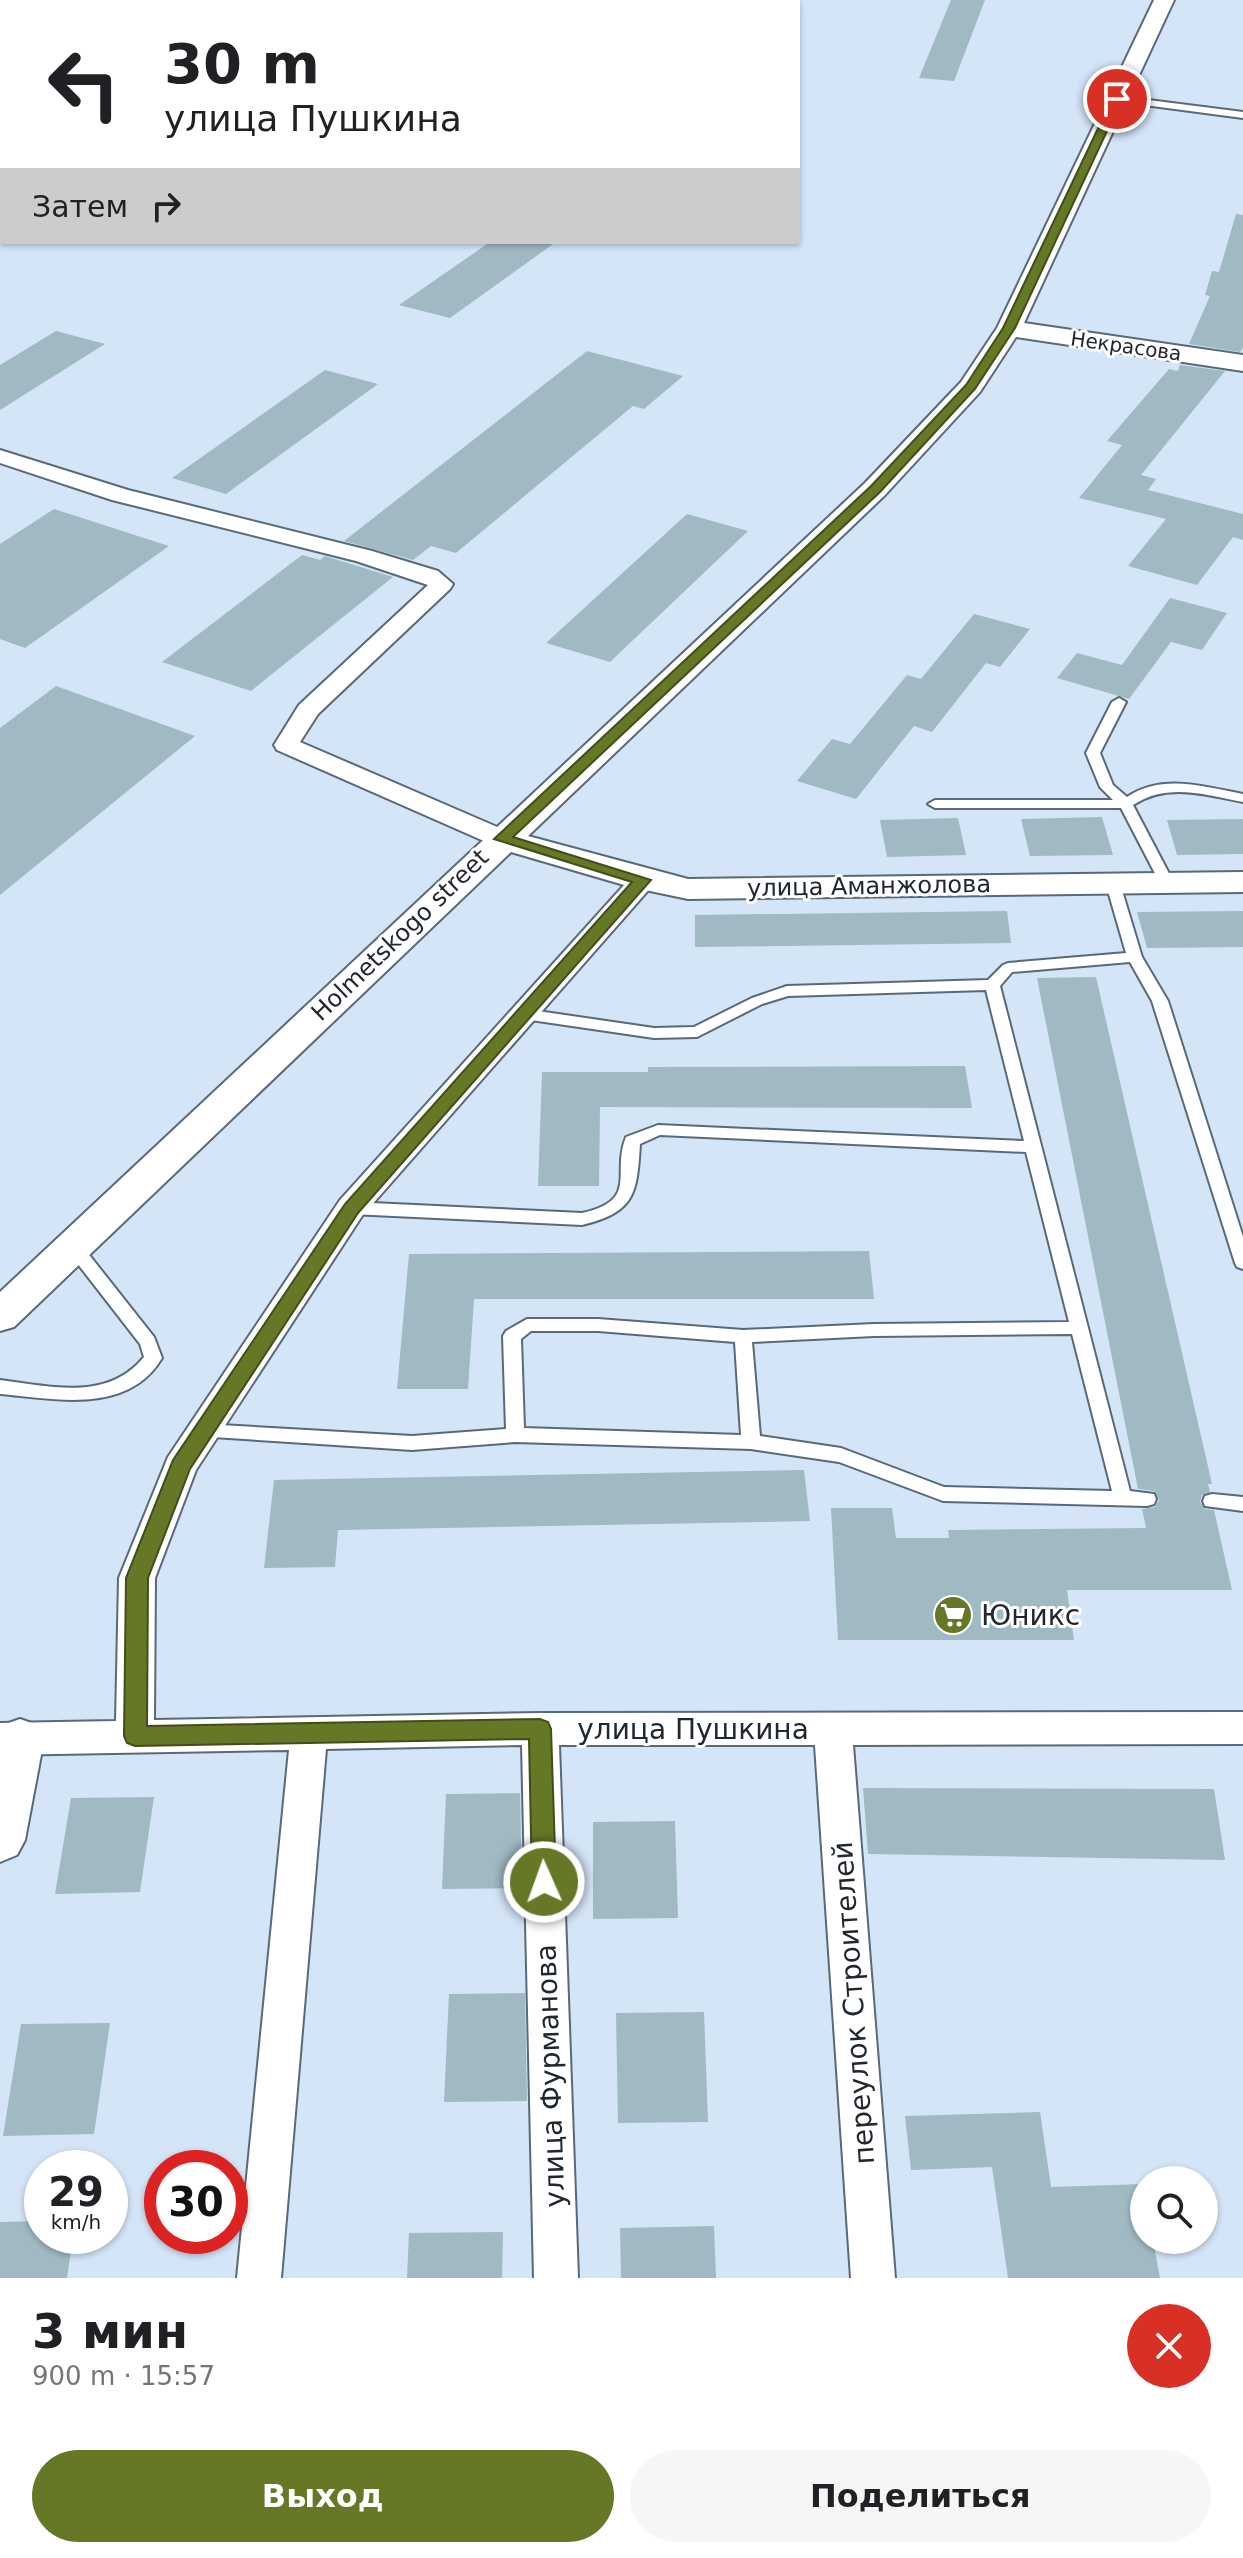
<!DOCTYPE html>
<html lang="ru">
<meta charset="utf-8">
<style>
body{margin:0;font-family:"DejaVu Sans",sans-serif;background:#f6f6f6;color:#202124;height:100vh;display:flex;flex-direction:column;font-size:30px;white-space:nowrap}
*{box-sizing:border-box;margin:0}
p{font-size:26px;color:#757577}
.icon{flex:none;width:44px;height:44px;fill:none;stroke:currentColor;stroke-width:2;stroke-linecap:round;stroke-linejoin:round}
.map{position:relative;height:2278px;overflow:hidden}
.drawer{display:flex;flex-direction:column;background:#fff;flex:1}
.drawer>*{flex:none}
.hud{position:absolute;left:0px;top:0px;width:800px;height:244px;box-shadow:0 2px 6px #0004;background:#fff;color:#202124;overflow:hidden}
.fabs{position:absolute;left:1130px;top:2166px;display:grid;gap:16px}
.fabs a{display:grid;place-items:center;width:88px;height:88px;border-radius:50%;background:#fff;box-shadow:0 2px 6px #0004;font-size:40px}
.speed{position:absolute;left:24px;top:2150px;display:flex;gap:16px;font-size:40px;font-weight:700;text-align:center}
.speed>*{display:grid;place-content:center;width:104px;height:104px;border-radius:50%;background:#fff;box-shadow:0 2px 6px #0004;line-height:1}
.speed small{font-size:20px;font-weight:400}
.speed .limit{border:12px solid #d22;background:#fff;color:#111}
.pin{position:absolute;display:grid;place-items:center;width:68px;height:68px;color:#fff;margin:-34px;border:4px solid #fff;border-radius:50%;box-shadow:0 2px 8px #0007}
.me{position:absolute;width:88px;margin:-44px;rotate:358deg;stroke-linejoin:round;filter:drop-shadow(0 0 6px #0008)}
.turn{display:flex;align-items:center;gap:28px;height:168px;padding:0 32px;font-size:36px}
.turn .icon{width:104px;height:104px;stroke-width:2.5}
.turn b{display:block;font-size:56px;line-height:68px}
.then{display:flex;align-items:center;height:76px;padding:0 32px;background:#0003;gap:16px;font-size:30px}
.round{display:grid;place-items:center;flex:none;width:84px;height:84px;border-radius:42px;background:#f6f6f6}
.overview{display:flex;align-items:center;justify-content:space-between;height:136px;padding:0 32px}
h1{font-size:48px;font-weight:600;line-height:60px}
.button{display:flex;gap:16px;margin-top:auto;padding:16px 32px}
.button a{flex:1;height:92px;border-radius:48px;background:#657826;color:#fff;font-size:32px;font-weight:600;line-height:92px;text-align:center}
.button a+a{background:#f6f6f6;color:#202124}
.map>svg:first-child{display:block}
</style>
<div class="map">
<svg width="1243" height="2278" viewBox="0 0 1243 2278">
<rect width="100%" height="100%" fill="#d4e5f7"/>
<g fill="#a0b9c3">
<path d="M951,0H985L954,81L919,78Z"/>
<path d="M1236,214L1243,215V348L1240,352L1189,344L1210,296L1205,295L1212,271L1219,272Z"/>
<path d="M490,242H556L450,318L399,305Z"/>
<path d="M56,331L105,344L0,410V365Z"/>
<path d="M587,351L683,376L644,409L633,406L456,553L431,546L413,560L344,541Z"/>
<path d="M1180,365L1225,371L1141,475L1156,479L1148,490L1243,514V540L1233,537L1197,585L1128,566L1166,519L1079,498L1122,445L1107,441L1169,369L1178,371Z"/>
<path d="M325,370L378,384L226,494L172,478Z"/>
<path d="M54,509L169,546L25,648L0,639V544Z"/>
<path d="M687,514L748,531L610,662L546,643Z"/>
<path d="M302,555L320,560L325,556L393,577L251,691L162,662Z"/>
<path d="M1170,598L1227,613L1202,650L1171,642L1129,699L1057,678L1077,653L1122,665Z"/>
<path d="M974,614L1030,629L1000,667L986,663L932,732L914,726L856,799L797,781L832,739L850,744L907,675L921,679Z"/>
<path d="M56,686L195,736L0,895V728Z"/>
<path d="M1102,817L1113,855L1030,856L1021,819Z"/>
<path d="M958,818L966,855L887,857L880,820Z"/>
<path d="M1243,819V854L1177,855L1167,820Z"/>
<path d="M1007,911L1011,943L695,947V915Z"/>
<path d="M1243,911V947L1147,948L1137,912Z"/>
<path d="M1096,977L1212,1484H1208L1210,1492L1202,1495L1200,1502L1205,1509L1214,1510L1232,1590H1067L1074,1640H838L831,1508H892L896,1538H949L948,1530L1146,1528L1142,1509L1155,1507L1159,1500L1154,1491L1138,1489L1037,978Z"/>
<path d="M965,1066L972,1108L600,1107L599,1186H538L542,1072H648V1067Z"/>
<path d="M869,1251L874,1299H474L468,1389H397L409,1254Z"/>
<path d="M804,1470L810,1521L338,1530L335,1567L264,1568L274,1480Z"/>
<path d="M863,1788L1214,1789L1225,1860L868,1854Z"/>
<path d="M520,1793L522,1888L442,1889L446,1794Z"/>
<path d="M154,1797L140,1892L55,1894L71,1798Z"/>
<path d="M675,1821L678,1918L593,1919V1822Z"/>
<path d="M525,1993L527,2101L444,2102L449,1994Z"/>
<path d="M704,2012L708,2122L618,2123L616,2013Z"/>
<path d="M110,2023L94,2134L3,2136L21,2024Z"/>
<path d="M1040,2112L1051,2187L1144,2184V2240H1153L1160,2278H1008L992,2167L911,2170L905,2116Z"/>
<path d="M42,2221V2236H73L67,2278H0V2222Z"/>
<path d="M714,2226L716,2278H621L620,2228Z"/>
<path d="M503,2232L502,2278H407L409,2233Z"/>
</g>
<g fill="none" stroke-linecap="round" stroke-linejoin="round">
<defs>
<g id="service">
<path d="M1117,96L1243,112V118L1114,101V97Z"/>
<path d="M1119,698L1126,702L1100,753L1113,785L1127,797C1163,773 1204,787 1243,794V802C1205,795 1168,782 1133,805L1174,883L1172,886H1162L1160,883L1121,808H935L928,804L935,800H1113L1100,787L1086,753L1112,702Z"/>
<path d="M1113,880L1120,884L1142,957L1168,1001L1243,1237V1269L1237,1267L1235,1263L1152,1001L1130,962L1012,972L1000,986L1130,1491L1154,1494L1156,1499L1154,1504L1147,1506L943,1501L839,1462L751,1449L515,1442L412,1450L197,1436L194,1431L197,1426L203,1424L412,1436L506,1429L503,1336L506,1331L527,1319H598L743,1330L874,1324L1069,1322L1026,1152L660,1135L640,1144C637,1194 635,1212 582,1225L351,1214L343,1208L351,1202L582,1213C640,1200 611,1174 626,1137L658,1125L1024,1141L986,990L788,996L762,1004L697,1037L654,1038L524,1019L516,1014L524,1009L654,1028L694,1027L752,998L787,986L988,980L1003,965L1008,963L1126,953L1106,884ZM531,1331H598L735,1342L741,1435L524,1428L521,1339ZM1072,1334L1112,1491L944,1487L841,1448L760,1436L752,1342L874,1336Z"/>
<path d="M73,1240L79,1242L154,1337L162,1358C128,1415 56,1399 0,1394V1380C51,1386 107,1402 144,1357L140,1344L67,1250L65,1246L67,1242Z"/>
<path d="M1212,1494L1243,1497V1511L1205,1506L1203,1501L1205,1496Z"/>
</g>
<g id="minor">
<path d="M2,83V93L0,94V84Z"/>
<path d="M0,450L128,490L372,551L438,571L453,584L450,589L318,714L300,742L511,833L515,839L511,845H493L277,750L274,745L299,705L428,585L356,561L112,500L0,463Z"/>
<path d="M643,872L652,874L656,880L652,886L362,1216L196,1470L155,1578L154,1720L540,1713L1243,1712V1744L853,1745L895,2278H851L815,1745H559L578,2278H534L522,1745L326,1749L281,2278H237L289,1750L0,1755V1723L116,1721L119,1578L168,1457L340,1200L634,874Z"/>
</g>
<g id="tertiary">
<path d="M1154,0H1174L1024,323L1243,355V371L1016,337L980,392L885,495L528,836L688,879L1243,872V892L688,899L631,887L511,852L14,1327L0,1331V1292L865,483L961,382L997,328Z"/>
<path d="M20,1719L37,1725L44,1739L25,1840L17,1855L0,1862V1731L3,1725Z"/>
</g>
</defs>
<use href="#service" stroke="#5a6978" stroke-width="4"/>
<use href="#minor" stroke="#5a6978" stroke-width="4"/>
<use href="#tertiary" stroke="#5a6978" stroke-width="4"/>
<use href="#service" fill="#fff" fill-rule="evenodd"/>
<use href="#minor" fill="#fff" fill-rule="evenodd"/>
<use href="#tertiary" fill="#fff" fill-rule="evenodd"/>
</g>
<path fill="#657826" stroke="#424e19" stroke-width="2" d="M1113,97L1122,99L1015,328L975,389L880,492L513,837L651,880L358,1213L190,1469L148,1578L147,1726L540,1719L548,1722L551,1729L556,1882L553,1889L544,1892L536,1889L532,1882L529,1739L135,1746L127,1743L124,1736L126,1578L173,1460L345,1204L632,882L494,839L871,486L966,385L1003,328Z"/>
<defs>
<symbol id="supermarket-disc" viewBox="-11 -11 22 22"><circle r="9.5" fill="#657826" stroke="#fff"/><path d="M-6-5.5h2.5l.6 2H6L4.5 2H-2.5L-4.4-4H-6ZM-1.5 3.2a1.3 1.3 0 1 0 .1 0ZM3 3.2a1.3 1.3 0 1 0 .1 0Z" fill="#fff"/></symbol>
</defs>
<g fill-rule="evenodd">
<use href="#supermarket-disc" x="931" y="1593" width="44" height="44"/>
</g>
<g text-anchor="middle" stroke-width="6" stroke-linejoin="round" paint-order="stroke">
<g font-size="20" fill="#21272e" stroke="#fff">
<text transform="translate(1126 346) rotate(8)" y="7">Некрасова</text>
</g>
<g font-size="24" fill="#21272e" stroke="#fff">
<text transform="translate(869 886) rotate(-1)" y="8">улица Аманжолова</text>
<text transform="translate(400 935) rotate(-44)" y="8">Holmetskogo street</text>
</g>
<g font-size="28" fill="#21272e" stroke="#fff" text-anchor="start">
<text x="981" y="1625">Юникс</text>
</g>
<g font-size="28" fill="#21272e" stroke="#fff">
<text x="693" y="1739">улица Пушкина</text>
<text transform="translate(853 2003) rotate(-94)" y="10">переулок Строителей</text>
<text transform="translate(550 2076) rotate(-92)" y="10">улица Фурманова</text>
</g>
</g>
</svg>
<div class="fabs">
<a><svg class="icon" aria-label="search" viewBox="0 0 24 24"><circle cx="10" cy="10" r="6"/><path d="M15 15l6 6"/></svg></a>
</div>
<div class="speed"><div>29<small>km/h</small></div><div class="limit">30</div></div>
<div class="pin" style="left:1117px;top:99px;background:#d93025"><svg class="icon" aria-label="arrive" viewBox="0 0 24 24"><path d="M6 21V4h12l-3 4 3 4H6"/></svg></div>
<svg class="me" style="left:544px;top:1882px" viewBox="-20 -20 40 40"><circle r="17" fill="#657826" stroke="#fff" stroke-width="3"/><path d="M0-11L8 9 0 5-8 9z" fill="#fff"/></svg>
<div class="hud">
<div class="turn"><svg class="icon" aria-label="left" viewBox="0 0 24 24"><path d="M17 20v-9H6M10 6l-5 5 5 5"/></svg><div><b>30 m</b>улица Пушкина</div></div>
<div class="then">Затем<svg class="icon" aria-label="right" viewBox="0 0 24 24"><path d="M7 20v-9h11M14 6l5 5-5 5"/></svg></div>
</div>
</div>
<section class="drawer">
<div class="overview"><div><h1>3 мин</h1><p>900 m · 15:57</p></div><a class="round" style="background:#d93025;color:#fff"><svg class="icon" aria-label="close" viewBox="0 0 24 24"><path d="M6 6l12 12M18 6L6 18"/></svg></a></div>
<div class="button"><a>Выход</a><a>Поделиться</a></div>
</section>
